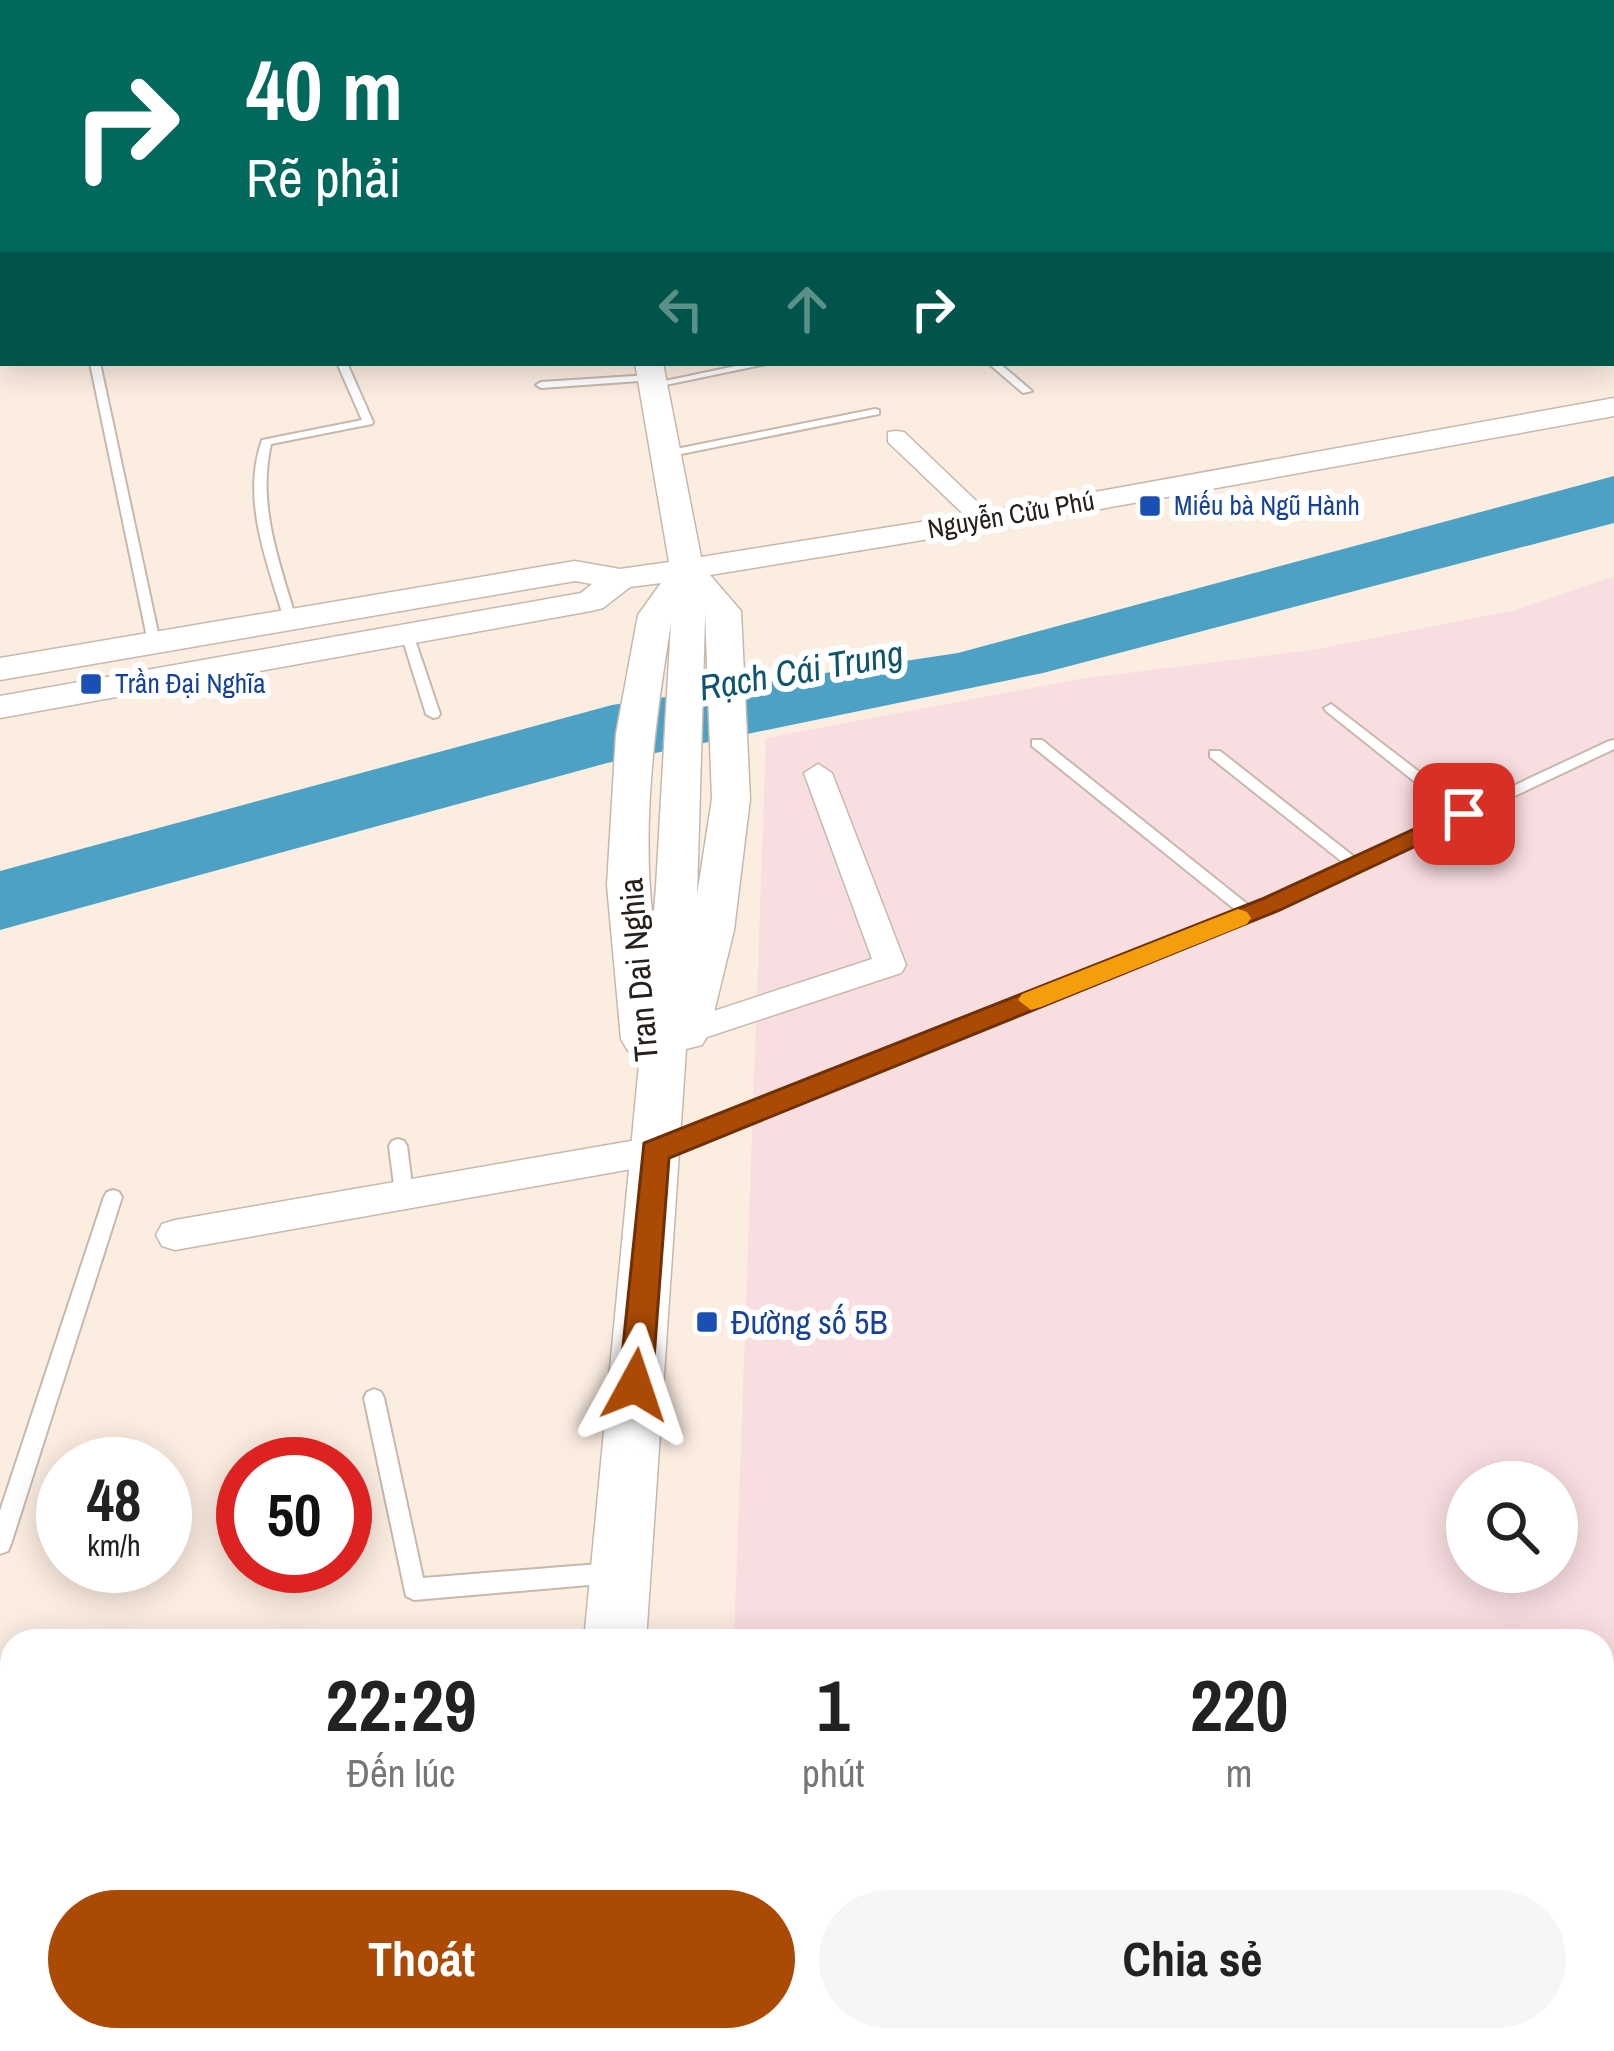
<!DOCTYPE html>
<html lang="vi">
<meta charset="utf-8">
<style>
body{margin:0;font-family:"Archivo Narrow",sans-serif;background:#f6f6f6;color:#222;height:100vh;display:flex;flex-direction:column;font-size:45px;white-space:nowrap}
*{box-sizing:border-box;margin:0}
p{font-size:39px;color:#767676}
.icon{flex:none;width:66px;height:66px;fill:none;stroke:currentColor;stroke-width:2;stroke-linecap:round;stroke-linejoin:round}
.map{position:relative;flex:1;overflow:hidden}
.sheet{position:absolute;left:0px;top:1629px;width:1614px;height:423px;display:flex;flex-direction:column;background:#fff;border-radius:36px 36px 0 0;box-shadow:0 6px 30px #0003}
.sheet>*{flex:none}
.top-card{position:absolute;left:0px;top:0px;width:1614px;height:366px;box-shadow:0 6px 30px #0003;background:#00695c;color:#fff;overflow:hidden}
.controls{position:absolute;left:1446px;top:1461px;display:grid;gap:24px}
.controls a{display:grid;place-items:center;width:132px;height:132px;border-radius:50%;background:#fff;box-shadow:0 6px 30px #0003;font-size:60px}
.speed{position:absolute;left:36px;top:1437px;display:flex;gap:24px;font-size:60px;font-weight:700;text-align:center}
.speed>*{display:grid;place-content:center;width:156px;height:156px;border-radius:50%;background:#fff;box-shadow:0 6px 30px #0003;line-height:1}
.speed small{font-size:30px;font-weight:400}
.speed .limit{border:18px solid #d22;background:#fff;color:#111}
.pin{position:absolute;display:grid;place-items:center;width:102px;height:102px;color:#fff;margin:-51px;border-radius:24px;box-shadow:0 6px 18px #0006}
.me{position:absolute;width:132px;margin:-66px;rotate:5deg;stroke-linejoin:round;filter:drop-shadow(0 0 9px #0008)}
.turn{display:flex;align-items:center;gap:42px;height:252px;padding:0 48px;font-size:54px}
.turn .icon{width:156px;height:156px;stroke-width:2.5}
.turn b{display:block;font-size:84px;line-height:102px}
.lanes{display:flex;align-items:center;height:114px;padding:0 48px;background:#0003;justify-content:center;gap:60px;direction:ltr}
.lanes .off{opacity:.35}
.eta{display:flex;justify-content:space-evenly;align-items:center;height:204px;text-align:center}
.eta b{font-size:72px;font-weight:800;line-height:84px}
.action{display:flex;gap:24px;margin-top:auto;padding:24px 48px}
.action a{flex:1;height:138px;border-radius:72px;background:#ab4a05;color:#fff;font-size:48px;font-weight:800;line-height:138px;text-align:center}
.action a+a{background:#f6f6f6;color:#222}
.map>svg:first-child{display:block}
</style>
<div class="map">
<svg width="1614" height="2051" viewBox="0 0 1614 2051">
<rect width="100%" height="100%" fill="#fcede1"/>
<path fill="#f9dee1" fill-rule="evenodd" d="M1614,576V2051H719V2040H1602V1641H734L766,738L1079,679L1312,650L1516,610ZM1467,1482H1557V1572H1467Z"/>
<path fill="#4da1c4" d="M1614,476V523L1043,673L607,763L0,930V871L612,705L958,653Z"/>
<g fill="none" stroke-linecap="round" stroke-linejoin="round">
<defs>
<g id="service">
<path d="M1611,116L1614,117V121L1611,120Z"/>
<rect x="1611" y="141" width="3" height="5"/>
<path d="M1614,202V208L1611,209V203Z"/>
<path d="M1611,223L1614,224V230L1611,229Z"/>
<path d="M1611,288L1614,289V295L1611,294Z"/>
<path d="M90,363H100L160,642L154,646L148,642Z"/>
<path d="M337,363H347L373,422L372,424L271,444C257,505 279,561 296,619L290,623L284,619C267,562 241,499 262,440L362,420Z"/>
<path d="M750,363H771L651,388L646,385Z"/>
<path d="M988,363H999L1032,391L1023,393Z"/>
<path d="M650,375L655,378L654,380L541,388L536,385L541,382Z"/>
<path d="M875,409L879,410V414L666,457L661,454L666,451Z"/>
<path d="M407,630L413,634L440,714L438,717L433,718L426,714L401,634Z"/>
<path d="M1331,704L1466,808L1609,741L1614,740V749L1276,909L667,1154H655L652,1149L655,1144L1238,912L1032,746V740H1042L1251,907L1345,864L1210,757V751H1220L1357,859L1454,813L1326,711L1324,708Z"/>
<path d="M398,1139L404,1141L407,1146L413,1193L410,1198L404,1200L398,1198L395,1193L389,1146L392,1141Z"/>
<path d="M113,1190L119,1192L122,1197L11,1544L8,1551L0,1554V1511L104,1197L107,1192Z"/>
<path d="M374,1389L381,1392L384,1398L423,1578L612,1563L620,1566L623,1573L620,1580L612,1583L414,1600L406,1596L364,1398L367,1392Z"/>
<rect x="0" y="1834" width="12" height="24"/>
<path d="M202,2040H228L225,2051H199Z"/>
</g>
<g id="minor">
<path d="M1516,0H1610L1513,3Z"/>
<rect x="0" y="66" width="3" height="8"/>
<path d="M896,431L904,432L992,516V526H976L888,442V432Z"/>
<path d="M818,764L832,773L906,965L901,973L698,1040H674L669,1032L674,1024L872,959L804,773Z"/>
<path d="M654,1137L667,1141L672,1151L667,1161L654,1165L175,1250L162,1246L156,1235L162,1224L175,1220Z"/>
<path d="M1614,1943V1996L1602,2001V1948Z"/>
<path d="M1418,2040H1490L1485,2051H1413Z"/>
</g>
<g id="secondary">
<rect x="603" y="0" width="18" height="3"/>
<path d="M635,363H663L701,557L984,512L1614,398V416L984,530L710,575L741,611L750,799L734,930L709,1033L702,1045L686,1049L646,1641H584L640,1054L628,1051L621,1039L607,885L616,734L638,615L661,583L630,587L603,608L591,611L0,718V696L581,593L592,584L575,581L0,680V658L575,561L620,569L669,562ZM705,610L712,799L697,895L705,618ZM671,623L656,887L653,922C641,823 655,722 671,623Z"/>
<path d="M554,2040H626L625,2051H553Z"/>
</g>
<g id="trunk">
<path d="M1614,1V14H1611V3H1605Z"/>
<rect x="0" y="46" width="3" height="14"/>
</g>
</defs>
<use href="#service" stroke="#c7b8ad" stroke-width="4"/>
<use href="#minor" stroke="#c7b8ad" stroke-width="3"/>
<use href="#secondary" stroke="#c7b8ad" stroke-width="3"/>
<use href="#trunk" stroke="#c7b8ad" stroke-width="3"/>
<use href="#service" fill="#fff" fill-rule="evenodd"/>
<use href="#minor" fill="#fff" fill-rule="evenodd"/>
<use href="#secondary" fill="#fff" fill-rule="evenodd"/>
<use href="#trunk" fill="#fff" fill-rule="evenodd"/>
</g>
<path fill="#ab4a05" stroke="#6f3003" stroke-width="3" d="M1464,806L1473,809V819L1280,910L669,1158L652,1385L647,1396L635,1400L623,1396L619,1385L644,1143L1262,899Z"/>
<path fill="#f59e0b" d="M1238,909L1247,912L1251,918L1247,924L1041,1007L1031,1010L1018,1000L1022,994Z"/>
<g fill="#1a4fb4" stroke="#fff" stroke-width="4.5">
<rect x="1138" y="494" width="24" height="24" rx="6"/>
<rect x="79" y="672" width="24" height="24" rx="6"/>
<rect x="695" y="1310" width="24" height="24" rx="6"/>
</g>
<g text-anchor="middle" stroke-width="12" stroke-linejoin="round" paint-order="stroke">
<g font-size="27" fill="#164399" stroke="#fff" text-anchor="start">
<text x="1174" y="515">Miếu bà Ngũ Hành</text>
<text x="115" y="693">Trần Đại Nghĩa</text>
</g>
<g font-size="27" fill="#27211d" stroke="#fff">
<text transform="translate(1011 515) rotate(-10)" y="9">Nguyễn Cửu Phú</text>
</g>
<g font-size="33" fill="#27211d" stroke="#fff">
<text transform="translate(638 970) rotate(-95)" y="12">Tran Dai Nghia</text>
</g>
<g font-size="33" fill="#164399" stroke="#fff" text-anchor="start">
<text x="731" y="1334">Đường số 5B</text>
</g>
<g font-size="36" font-style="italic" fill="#0f556d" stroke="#fff">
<text transform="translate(801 670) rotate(-10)" y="13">Rạch Cái Trung</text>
</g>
</g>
</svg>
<div class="controls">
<a><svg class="icon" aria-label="search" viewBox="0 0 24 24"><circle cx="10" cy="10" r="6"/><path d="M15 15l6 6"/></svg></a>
</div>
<div class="speed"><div>48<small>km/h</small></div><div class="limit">50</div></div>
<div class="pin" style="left:1464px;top:814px;background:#d93025"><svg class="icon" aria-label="arrive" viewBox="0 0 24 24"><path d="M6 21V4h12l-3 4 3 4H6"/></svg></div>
<svg class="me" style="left:635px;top:1385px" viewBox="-20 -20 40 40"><path d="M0-17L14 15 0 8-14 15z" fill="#ab4a05" stroke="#fff" stroke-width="4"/></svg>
<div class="top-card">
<div class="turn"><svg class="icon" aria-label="right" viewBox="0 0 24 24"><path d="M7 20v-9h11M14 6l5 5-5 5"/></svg><div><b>40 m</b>Rẽ phải</div></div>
<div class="lanes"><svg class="icon off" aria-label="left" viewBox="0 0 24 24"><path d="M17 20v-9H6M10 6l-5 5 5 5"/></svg><svg class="icon off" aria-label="ahead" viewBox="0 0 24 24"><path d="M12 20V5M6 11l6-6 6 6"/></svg><svg class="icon" aria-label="right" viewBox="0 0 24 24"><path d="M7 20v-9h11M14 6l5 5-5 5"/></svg></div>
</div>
<section class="sheet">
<div class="eta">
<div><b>22:29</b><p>Đến lúc</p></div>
<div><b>1</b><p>phút</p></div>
<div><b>220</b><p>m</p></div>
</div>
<div class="action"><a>Thoát</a><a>Chia sẻ</a></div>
</section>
</div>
